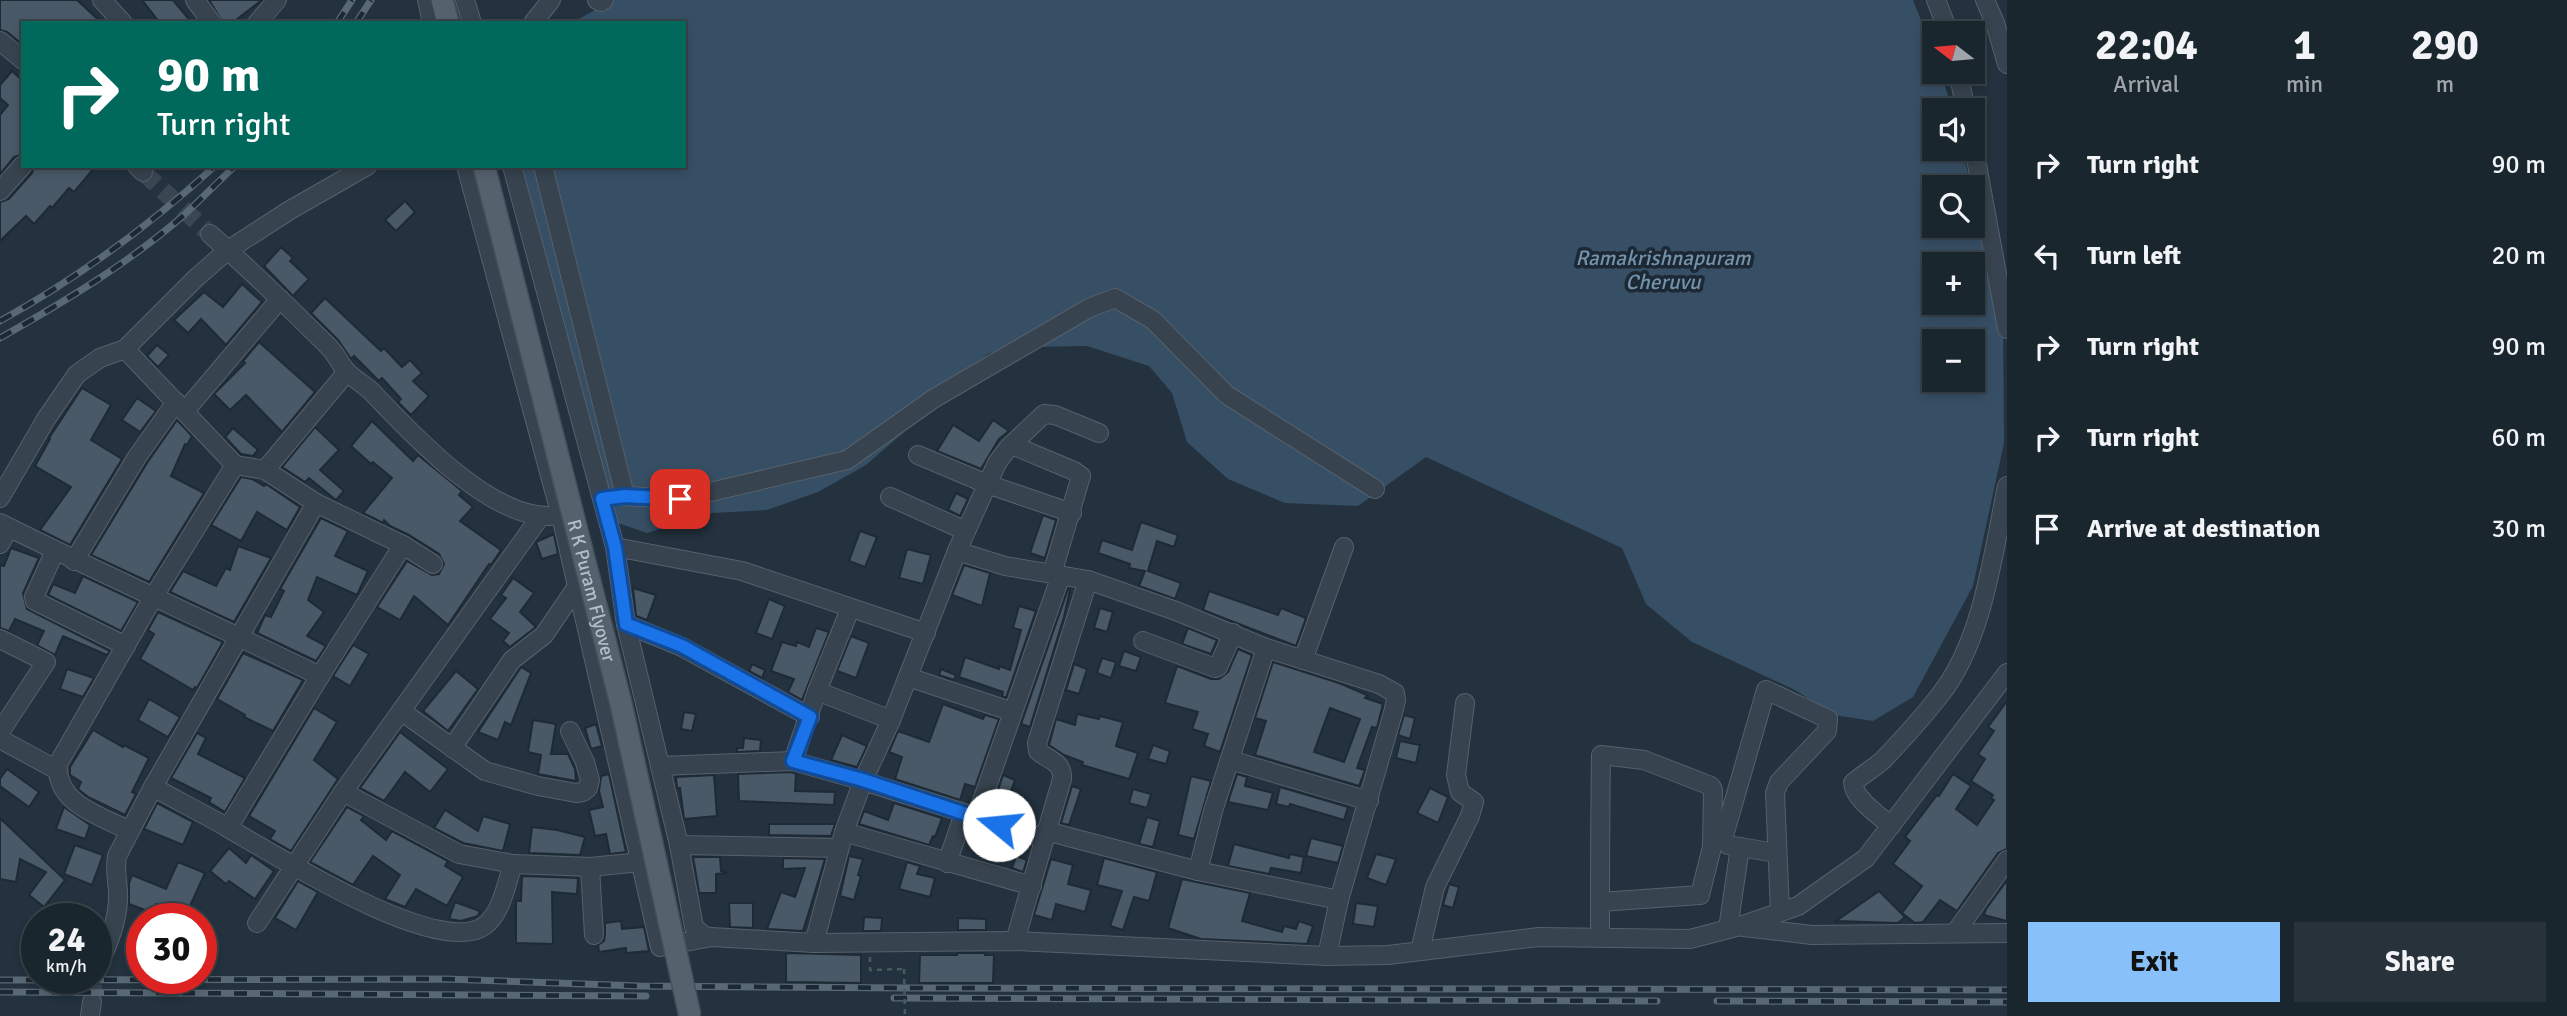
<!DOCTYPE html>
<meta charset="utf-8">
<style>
body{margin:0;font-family:Signika,sans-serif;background:#27323a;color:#f1f3f6;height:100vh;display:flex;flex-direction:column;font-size:26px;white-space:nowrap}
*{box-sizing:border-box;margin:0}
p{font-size:23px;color:#9fa5aa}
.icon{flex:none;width:38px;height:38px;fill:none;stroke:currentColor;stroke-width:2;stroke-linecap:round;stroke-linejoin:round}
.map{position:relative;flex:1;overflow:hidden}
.drawer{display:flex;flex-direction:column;background:#1a262e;width:560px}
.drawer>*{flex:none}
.guide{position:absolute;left:21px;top:21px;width:665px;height:147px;border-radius:0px;box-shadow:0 4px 10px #0003,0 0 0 2px #38434a;background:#00695c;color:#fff;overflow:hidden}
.needle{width:46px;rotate:286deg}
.buttons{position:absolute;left:1922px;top:21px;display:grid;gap:14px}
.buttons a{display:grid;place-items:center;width:63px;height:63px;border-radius:0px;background:#1a262e;box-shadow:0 4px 10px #0003,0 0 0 2px #38434a;font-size:35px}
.speed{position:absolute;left:21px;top:903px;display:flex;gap:14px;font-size:35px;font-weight:700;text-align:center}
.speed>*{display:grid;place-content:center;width:91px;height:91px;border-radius:50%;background:#1a262e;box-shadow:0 4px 10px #0003,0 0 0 2px #38434a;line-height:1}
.speed small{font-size:18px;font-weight:400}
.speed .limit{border:10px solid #d22;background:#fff;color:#111}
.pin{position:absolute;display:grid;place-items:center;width:60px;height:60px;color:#fff;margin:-30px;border-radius:14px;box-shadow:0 4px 10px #0006}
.me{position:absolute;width:77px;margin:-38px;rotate:287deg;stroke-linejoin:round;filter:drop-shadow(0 0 5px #0008)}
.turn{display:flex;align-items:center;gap:24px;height:147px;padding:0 21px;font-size:32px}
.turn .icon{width:91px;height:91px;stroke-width:2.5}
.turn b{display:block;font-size:49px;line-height:60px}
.eta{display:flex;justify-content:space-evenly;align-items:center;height:119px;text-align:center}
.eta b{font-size:42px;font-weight:700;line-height:49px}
.primary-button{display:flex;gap:14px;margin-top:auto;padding:14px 21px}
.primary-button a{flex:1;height:80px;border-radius:0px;background:#88c0f9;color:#111;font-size:28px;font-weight:700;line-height:80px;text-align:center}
.primary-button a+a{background:#27323a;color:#f1f3f6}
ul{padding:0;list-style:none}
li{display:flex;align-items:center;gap:21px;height:91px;padding:0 21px}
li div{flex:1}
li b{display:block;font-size:26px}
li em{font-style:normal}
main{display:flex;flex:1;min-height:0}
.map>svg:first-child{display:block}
</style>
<main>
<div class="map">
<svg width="2007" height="1016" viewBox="0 0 2007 1016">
<rect width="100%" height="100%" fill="#23323e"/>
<path fill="#374f65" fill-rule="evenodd" d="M612,0H1913L1934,53V72H1941L1952,110H1934V149H1962L1971,187H1934V226H1972V191L2003,312L2004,443L1973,586L1913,697L1873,721L1834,715L1795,690L1692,642L1646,604L1622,548L1426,457L1358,506L1285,503L1228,479L1187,442L1172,393L1149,366L1087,346L1027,347L990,353L960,374L927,412L866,465L818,492L767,510L712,513L647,533L609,520L520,166H684V23H572ZM1934,264H1972V303H1934ZM1934,341H1972V380H1934Z"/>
<g fill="#495967" stroke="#1e2a35" stroke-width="2" fill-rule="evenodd">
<path d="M0,0H77L102,23H23V45L7,32L0,30Z"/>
<path d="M142,0H173L192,23H160Z"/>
<path d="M209,0H262L232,23H223Z"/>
<path d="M12,71L23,81V154L14,157L0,174V115L8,105L0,98V85Z"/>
<path d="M34,166H96L74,192L69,188L52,208L50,206L34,224L26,216L0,241V202L9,199L32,173Z"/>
<path d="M405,201L415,212L396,231L385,220Z"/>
<path d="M281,247L293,258L290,261L309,279L293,296L264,266Z"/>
<path d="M242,284L262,302L226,345L201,319L188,333L174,320L204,292L223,307Z"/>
<path d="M325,298L381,351L384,348L402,367L410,360L422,373L413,381L429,396L411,415L398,402L401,399L382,378L379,381L354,356L351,359L338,340L311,313Z"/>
<path d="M259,342L315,392L282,432L246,395L230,410L214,394L245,363L243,361Z"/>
<path d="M157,345L169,355L158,367L147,356Z"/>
<path d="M82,388L111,405L91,440L122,459L70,545L40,530L71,487L35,466L50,439L49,438Z"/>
<path d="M137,398L156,411L140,432L122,420Z"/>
<path d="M177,420L192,436L187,445L185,444L171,476L204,493L149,582L91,555L147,463Z"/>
<path d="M993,420L1009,431L999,439L981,469L937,451L953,425L979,441Z"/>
<path d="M372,421L413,461L418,455L462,491L459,495L473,507L460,521L501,550L491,565L489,564L448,625L414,596L400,620L377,607L407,561L432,575L439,574L444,564L439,554L409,535L390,526L384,520L383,523L363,513L392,478L373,462L371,464L351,446Z"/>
<path d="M315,427L339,450L320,470L344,491L336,500L309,478L305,482L282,467Z"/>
<path d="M233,428L258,450L253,456L241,454L225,437Z"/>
<path d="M241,477L252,479L264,486L266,484L300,507L287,530L257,512L241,541L211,525Z"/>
<path d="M956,493L968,499L960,516L948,510Z"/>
<path d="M1043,515L1056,520L1045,558L1030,553Z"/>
<path d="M321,518L348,531L335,556L368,571L357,595L317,577L308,600L324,612L307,636L326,646L316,661L257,633L265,615L271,617L284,591L280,589Z"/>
<path d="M1141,522L1178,535L1174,547L1157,541L1148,571L1181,583L1175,599L1139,586L1145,571L1129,568L1130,564L1098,553L1102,540L1132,550Z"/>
<path d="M860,531L877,537L865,567L849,561Z"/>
<path d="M554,534L558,554L542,559L536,542Z"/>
<path d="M238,546L271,558L234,622L170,592L183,571L216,586L226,568L230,570Z"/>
<path d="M11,548L39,558L23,593L27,609L110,651L107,655L63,636L55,655L37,645L44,631L15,619L9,631L0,628V565L4,566Z"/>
<path d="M907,549L931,555L923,584L899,578Z"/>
<path d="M964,565L990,573L982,606L952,595Z"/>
<path d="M83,576L138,602L121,631L48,595L53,584L75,593Z"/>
<path d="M513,578L534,593L520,612L536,627L510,647L503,641L509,633L490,619L506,598L501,595Z"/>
<path d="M633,588L656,595L647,620L636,616Z"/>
<path d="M1068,589L1070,590L1064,617L1030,727L1021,724Z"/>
<path d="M1209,591L1278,615L1281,608L1306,618L1296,646L1203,610Z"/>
<path d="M769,599L785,606L772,639L756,633Z"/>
<path d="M1019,606L1036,611L1006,698L1002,696L1003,692L959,677L965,657L999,669V666L1010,670L1021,630L1013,628Z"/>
<path d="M1100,608L1113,612L1107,632L1094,628Z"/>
<path d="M158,612L223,642L197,688L195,687L193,690L140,659L154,634L148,630Z"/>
<path d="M816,628L829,632L802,700L788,692L794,679L771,671L782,642L796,646L797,642L809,647Z"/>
<path d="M1188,628L1217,640L1211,654L1182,644Z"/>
<path d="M851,636L869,643L856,678L837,671Z"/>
<path d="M353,645L369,654L350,686L333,676Z"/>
<path d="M1238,649L1252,655L1220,752L1204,746L1208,734L1192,729L1198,712L1165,703L1177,666L1211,679H1219L1228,672Z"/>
<path d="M1124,651L1141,657L1136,671L1119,666Z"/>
<path d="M243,653L303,680L273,731L244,717L245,715L217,699Z"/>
<path d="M1102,658L1116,662L1111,678L1097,673Z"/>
<path d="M1273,662L1339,683L1367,695L1365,698L1383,704L1377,728L1372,727L1357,768L1365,770L1359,786L1255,755L1266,721L1255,718ZM1330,708L1360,719L1344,762L1314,752Z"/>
<path d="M752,664L765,670L762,678L749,671Z"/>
<path d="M1074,664L1087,669L1079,694L1066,690Z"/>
<path d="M521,667L531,673L511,725L505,722L498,740L478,732Z"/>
<path d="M67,669L94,678L83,697L60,689Z"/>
<path d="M941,669L956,675L954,680L939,675Z"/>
<path d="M456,671L478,689L448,731L423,711Z"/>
<path d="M149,699L180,717L168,737L138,720Z"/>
<path d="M2007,701V849L1998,853L1957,911L1940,900L1923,922L1915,923L1902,913L1922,886L1893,864L1910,841L1905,837L1937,795L1939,796L1953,774L1971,786L1956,809L1977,825L1994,800L1991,798L1993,795L1971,781L1985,759L1978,754L1994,731L1988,727Z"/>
<path d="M943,704L983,719L985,715L999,719L975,787L965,784L960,800L895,779L902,757L889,752L898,731L929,742Z"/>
<path d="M314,708L337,722L314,760L338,779L291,851L270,839L275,831L249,816Z"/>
<path d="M684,712L696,714L692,731L681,729Z"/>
<path d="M1077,714L1099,719L1100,716L1123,722L1116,746L1138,753L1129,779L1082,765L1083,762L1064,755L1049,745L1056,719L1075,725Z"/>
<path d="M1404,715L1415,718L1410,739L1398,735Z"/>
<path d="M533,720L556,724L551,754H568L575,769L576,781L538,774L541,755L528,752Z"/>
<path d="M596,724L602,746L591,749L585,728Z"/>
<path d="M93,730L123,747L124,745L149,758L132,792L136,794L125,815L88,797L78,789L81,782L70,775V767Z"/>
<path d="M400,732L448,769L430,792L405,772L384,801L360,788Z"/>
<path d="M197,733L206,738L198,754L245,778L225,812L209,802L211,798L171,778Z"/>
<path d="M842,735L867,746L857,767L831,760Z"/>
<path d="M744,738L761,740L760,751L737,752V748H743Z"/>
<path d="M1400,741L1420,745L1416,763L1396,758Z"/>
<path d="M1153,745L1170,751L1166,764L1148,759Z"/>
<path d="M7,769L39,792L29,807L0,786V779Z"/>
<path d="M792,772L796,774L795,791L835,792L834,805L739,801L738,774Z"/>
<path d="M609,774L626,852L610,854L606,834L595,836L589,810L603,807L599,791L601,776Z"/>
<path d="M1237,774L1247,777L1245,786L1273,793L1268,810L1228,802Z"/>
<path d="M714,775L717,816L684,819L680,788H677L676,777Z"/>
<path d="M1003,775L1015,780L1010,794L998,790Z"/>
<path d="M1191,776L1211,781L1194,839L1178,835Z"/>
<path d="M1072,786L1081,789L1069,825L1061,823Z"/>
<path d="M1280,787L1348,807L1344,820L1290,804L1289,807L1276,804Z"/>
<path d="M1430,788L1448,797L1438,823L1417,813Z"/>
<path d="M1133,789L1151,794L1147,808L1129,803Z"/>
<path d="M157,803L193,822L183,845L144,829Z"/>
<path d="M894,803L942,818L935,837L933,836L929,845L859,824L864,811L888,820Z"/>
<path d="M64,807L90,825L85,839L56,829Z"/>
<path d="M347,807L364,816L361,820L386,840L392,831L448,861L445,866L463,877L447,906L416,889L405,907L385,899L400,875L373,856L353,885L310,862Z"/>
<path d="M445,810L478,831L483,816L510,824L503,851L463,843L434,828Z"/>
<path d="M1147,817L1160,821L1153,847L1139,844Z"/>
<path d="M0,818L65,880L44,907L29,895L46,872L20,859L16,882L0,879Z"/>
<path d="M769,824H835L831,836L769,835Z"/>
<path d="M532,827L557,830L585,837L580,855L529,853Z"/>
<path d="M971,828L1000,836L995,850L967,841Z"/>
<path d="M1311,838L1343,846L1338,863L1306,856Z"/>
<path d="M1234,844L1289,858L1290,854L1304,857L1301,873L1271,868L1269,874L1228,866Z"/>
<path d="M75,845L103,855L92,885L64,874Z"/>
<path d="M229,848L246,863L251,855L274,871L255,899L229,881L226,884L210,871Z"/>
<path d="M1376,854L1396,859L1386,885L1367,878Z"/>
<path d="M849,856L863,859L858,875L861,876L854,900L840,896Z"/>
<path d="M1016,856L1027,860L1023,872L1012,868Z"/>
<path d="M693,857H720L721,871L728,873L716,874V893H699Z"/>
<path d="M783,858L825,859L803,931L767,929L781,892L795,897L805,868L783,869Z"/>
<path d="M1104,858L1157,872L1149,901L1134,897L1123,930L1110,926L1122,891L1097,885Z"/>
<path d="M1051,859L1073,865L1068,884L1091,890L1085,912L1056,904L1052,920L1034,915Z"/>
<path d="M178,862L205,873L185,917L156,904L153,913L129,904V883L132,875L166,889Z"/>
<path d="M907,862L920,866L917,874L935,878L930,897L899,889Z"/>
<path d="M522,876L578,878L577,894L552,892L553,944L516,943V901H521Z"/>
<path d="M1182,879L1250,893L1242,921L1282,932L1284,926L1296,929L1299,921L1313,926L1307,944L1201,939L1168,928Z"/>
<path d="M2007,880V921L1984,915L1986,909Z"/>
<path d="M298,881L318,892L296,930L275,918Z"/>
<path d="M1449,884L1459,887L1453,908L1443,905Z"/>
<path d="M1879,891L1905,917L1898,923L1836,921Z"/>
<path d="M455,902L480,911L478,916L461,921L449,919Z"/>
<path d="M729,903H753V928L730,927Z"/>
<path d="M1356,903L1378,906L1374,927L1353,924Z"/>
<path d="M864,917L882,918L881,931H863Z"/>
<path d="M958,918L986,919V930H958Z"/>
<path d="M621,921L622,929L644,927L649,951L626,953V948L599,952L598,945L604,941L605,935V923Z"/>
<path d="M786,953L861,955V983L786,982Z"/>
<path d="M957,953H985V955H994L993,983H919L920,955H957Z"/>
</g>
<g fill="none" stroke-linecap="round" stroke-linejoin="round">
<g stroke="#394753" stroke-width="18" stroke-dasharray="18 9" stroke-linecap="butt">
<path d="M143,172L210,234"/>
<path d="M92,1002L94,978"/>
</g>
<defs>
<g id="minor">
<path d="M102,0L123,23"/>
<path d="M195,0L212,23"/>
<path d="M427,0L432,23"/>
<path d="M465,0L472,23"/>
<path d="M597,0L601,2L604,0"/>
<path d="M1936,0L1949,33"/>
<path d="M1985,0L1995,23L2007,64"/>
<path d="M257,23L277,0"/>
<path d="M533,23L551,0"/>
<path d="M0,41L23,60"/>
<path d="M1958,72L1966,110"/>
<path d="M1972,137L2007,329"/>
<path d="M137,166L143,172"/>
<path d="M466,166L561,516L660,947L711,937L814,943L1015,941L1327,956L1388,955L1539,937L1690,939L1740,926L1798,906L1866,858L2007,673"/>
<path d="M512,166L615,547L626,624L679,845L694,927L704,936L711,937"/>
<path d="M543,166L625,496L680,499L847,460L933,399L1089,308L1115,298L1153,320L1227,395L1375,489"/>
<path d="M0,191L23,165"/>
<path d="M210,234C250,270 289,307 327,345C335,352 339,362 346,371C353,378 363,384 371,391C411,433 490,519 551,516"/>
<path d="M185,411L280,299"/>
<path d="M1012,445L1074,471L1081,476L1052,574"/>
<path d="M918,455L987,484L1072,513"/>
<path d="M265,470L347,372"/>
<path d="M890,497L966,531"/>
<path d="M0,498L46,419L77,374L100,358L125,349L196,278L228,250L290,210L367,166"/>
<path d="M316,503L403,545L433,564"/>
<path d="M0,523C106,576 214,624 320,676"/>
<path d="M0,544L9,528"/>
<path d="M615,547L742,571L926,633"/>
<path d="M55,551L34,597L35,601L126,646"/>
<path d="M957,551L1005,566L1088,580L1176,611L1266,648L1379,684L1395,693L1396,700L1393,713L1339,900L1327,956"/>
<path d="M74,561L137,457L176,402"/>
<path d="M626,624L682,647L810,717"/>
<path d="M0,639L46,662L0,732"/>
<path d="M1143,641L1215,668L1218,667L1233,633"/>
<path d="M1303,660L1344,547"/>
<path d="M908,677L1013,712"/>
<path d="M817,691L891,720"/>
<path d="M401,711L485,771L538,786L576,793L583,792L588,788L590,780L585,762L570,731"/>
<path d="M0,739L57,770"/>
<path d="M452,748L512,660L544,635L576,588"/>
<path d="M1230,760L1369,801"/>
<path d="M793,761L817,691L850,609"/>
<path d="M660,766L793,761L863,781L1043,838"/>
<path d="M153,787C178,801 204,814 228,828C272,853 439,959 484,926C502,913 506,884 513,864"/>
<path d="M343,792L459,854L513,864L590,867L641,862"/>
<path d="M976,818L1061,575"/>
<path d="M1891,826C1879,815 1854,799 1853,783C1862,775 1874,768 1883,760C1902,740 1923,717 1940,695C1983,641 1993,553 2007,486"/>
<path d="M228,828L320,676L403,545"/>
<path d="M130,831C101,816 55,804 58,764L154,596L235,465"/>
<path d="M1046,831L1198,871L1339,900"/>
<path d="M844,832L1032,886"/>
<path d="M679,845L839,848"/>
<path d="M1776,853L1728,845L1723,839L1766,690L1828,719L1827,731L1779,782L1775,793L1780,912"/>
<path d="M947,863L964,814"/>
<path d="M590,867L594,935"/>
<path d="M1198,871L1213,811L1266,648"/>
<path d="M1600,902L1700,895L1712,847L1713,790L1711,786L1644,760L1601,755C1600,816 1600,877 1600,937"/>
<path d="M257,923L343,792L540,517"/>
<path d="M1743,927L1812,935L2007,933"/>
<path d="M1728,929L1740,847"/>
<path d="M1955,933L2007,860"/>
<path d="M1015,941L1062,779C1063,761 1049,761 1038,751L1037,743L1088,580"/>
<path d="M814,943L844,832L863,781L891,720L957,551L997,463L1008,448L1044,414L1055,415L1099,433"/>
<path d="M1420,951L1435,887L1470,816L1474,802L1460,792L1456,775L1465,703"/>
<path d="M96,969C107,948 117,925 118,900C119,885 114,872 117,856L153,787L316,503L265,470L235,465L125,349"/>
<path d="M90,1016L92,1002"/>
</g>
<path id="major" d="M442,0L448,23"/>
</defs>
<use href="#minor" stroke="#55616c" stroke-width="20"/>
<use href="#major" stroke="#434f5a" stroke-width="24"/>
<path stroke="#455d5d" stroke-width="2.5" stroke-dasharray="5 5" stroke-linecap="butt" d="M870,957V970L904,969"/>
<use href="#minor" stroke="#37434e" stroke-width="18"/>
<use href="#major" stroke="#55626e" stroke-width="21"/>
<defs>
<g id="rail">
<path d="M337,23L352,0"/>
<path d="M356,23L371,0"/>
<path d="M0,321C78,278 149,226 215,166"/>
<path d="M0,338C64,302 129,263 184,215C201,199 218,182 235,166"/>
<path d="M0,980L445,979L639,986L910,988L2007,990"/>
<path d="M0,992L646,996"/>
<path d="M894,998L1657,1001"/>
<path d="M1717,1001L2007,1002"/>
</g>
</defs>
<use href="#rail" stroke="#596875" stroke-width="7"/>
<use href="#rail" stroke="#1c2833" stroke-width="4.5" stroke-dasharray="13" stroke-linecap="butt"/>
<defs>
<g id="major-bridge">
<path id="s1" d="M484,166L621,704L690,1016"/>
</g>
</defs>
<use href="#major-bridge" stroke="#434f5a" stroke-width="24" stroke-linecap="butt"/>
<path stroke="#455d5d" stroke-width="2.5" stroke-dasharray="5 5" stroke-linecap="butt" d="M904,969L905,1016"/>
<use href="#major-bridge" stroke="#55626e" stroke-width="21"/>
</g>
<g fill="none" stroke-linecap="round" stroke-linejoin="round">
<defs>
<path id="route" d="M680,499L625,496L602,499L615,547L626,624L682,646L810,717L793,761L863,780L999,825"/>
</defs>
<use href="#route" stroke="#114b97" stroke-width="18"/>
<use href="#route" stroke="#1a73e8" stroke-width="12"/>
</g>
<g text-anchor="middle" stroke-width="7" stroke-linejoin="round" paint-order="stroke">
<g font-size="19" fill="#b3bec9" stroke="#1c2833">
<text dy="7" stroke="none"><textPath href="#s1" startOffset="438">R K Puram Flyover</textPath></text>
</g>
<g font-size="21" font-style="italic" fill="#7392ac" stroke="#1c2833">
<text x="1663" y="265">Ramakrishnapuram<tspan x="1663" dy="24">Cheruvu</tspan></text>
</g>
</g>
</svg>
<div class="buttons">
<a><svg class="needle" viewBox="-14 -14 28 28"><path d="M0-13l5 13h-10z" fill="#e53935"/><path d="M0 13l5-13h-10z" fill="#9fa5aa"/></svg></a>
<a><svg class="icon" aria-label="sound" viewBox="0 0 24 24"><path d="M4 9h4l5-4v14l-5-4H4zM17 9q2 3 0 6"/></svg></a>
<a><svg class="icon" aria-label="search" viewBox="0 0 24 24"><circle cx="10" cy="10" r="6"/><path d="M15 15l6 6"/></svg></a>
<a>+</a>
<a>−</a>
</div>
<div class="speed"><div>24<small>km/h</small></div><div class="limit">30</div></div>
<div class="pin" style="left:680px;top:499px;background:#d93025"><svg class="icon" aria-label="arrive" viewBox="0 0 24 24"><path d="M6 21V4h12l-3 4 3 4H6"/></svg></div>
<svg class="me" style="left:999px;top:825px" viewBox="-20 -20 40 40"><circle r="19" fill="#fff"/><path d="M0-13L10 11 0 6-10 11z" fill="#1a73e8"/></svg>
<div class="guide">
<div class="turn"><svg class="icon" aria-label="right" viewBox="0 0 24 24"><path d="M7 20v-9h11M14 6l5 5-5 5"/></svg><div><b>90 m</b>Turn right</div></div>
</div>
</div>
<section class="drawer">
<div class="eta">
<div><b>22:04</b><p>Arrival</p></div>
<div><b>1</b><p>min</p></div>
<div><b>290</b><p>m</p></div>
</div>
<ul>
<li><svg class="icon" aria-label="right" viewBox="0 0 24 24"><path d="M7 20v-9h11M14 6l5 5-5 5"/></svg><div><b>Turn right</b></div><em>90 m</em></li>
<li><svg class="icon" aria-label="left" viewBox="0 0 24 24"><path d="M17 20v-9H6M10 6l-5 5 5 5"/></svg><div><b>Turn left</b></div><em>20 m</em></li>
<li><svg class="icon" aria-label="right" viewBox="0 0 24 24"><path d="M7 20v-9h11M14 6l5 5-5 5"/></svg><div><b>Turn right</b></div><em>90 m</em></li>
<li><svg class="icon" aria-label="right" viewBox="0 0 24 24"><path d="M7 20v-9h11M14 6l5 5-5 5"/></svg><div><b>Turn right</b></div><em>60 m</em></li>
<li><svg class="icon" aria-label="arrive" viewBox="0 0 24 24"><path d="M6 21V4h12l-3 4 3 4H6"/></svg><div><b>Arrive at destination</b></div><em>30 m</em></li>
</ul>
<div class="primary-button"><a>Exit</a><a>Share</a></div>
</section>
</main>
